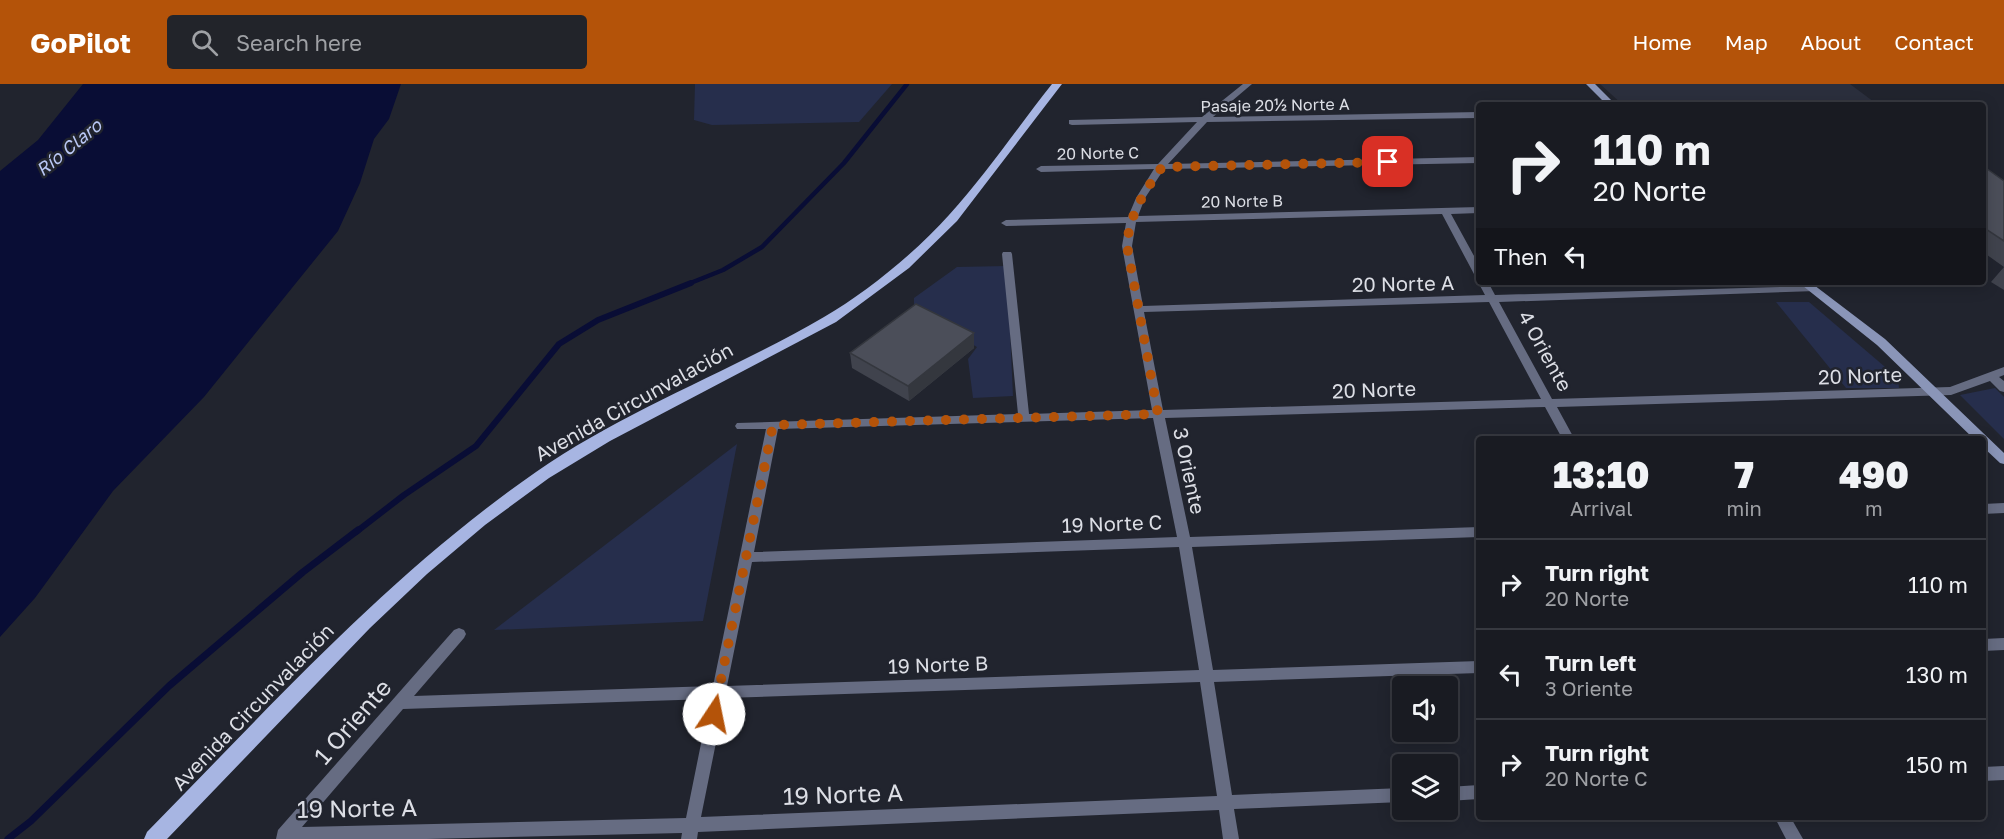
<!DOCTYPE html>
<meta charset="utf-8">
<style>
body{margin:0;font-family:"Golos Text",sans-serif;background:#22242a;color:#f1f3f6;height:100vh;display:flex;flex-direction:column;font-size:22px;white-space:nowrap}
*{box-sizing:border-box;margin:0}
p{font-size:20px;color:#9fa1a5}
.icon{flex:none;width:33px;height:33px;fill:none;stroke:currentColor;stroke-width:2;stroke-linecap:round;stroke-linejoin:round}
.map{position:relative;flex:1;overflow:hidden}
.side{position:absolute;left:1476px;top:352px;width:510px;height:384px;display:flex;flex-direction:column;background:#191b22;border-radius:6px;box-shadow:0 3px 15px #0003,0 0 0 2px #373940}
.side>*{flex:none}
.top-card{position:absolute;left:1476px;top:18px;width:510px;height:183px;border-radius:6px;box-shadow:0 3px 15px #0003,0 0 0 2px #373940;background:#191b22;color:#f1f3f6;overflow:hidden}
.buttons{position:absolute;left:1392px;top:592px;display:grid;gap:12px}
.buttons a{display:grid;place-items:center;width:66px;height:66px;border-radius:6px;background:#191b22;box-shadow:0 3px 15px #0003,0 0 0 2px #373940;font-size:30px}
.pin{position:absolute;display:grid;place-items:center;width:51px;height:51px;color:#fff;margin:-26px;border-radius:12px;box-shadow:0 3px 9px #0006}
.me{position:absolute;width:66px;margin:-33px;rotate:11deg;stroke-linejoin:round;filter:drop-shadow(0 0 4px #0008)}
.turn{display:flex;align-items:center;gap:21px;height:126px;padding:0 18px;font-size:27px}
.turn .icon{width:78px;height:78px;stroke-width:2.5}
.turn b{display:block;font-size:42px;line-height:51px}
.then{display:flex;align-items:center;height:57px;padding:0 18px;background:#0003;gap:12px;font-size:22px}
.eta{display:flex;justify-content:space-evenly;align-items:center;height:102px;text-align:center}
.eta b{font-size:36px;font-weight:800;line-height:42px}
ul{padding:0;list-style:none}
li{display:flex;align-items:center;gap:18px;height:90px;padding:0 18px;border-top:2px solid #373940}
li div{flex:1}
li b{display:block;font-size:22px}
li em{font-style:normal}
header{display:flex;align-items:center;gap:36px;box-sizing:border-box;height:84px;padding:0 30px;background:#b45309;color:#fff}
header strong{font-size:28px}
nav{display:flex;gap:33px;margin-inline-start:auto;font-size:21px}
.search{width:420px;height:54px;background:#22242a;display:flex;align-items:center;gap:15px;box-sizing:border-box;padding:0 21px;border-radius:6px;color:#9fa1a5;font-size:22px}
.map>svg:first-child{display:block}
</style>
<header>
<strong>GoPilot</strong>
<div class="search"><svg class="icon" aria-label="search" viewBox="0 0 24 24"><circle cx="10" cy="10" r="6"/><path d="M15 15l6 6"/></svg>Search here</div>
<nav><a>Home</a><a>Map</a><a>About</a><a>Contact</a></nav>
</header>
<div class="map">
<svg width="2004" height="755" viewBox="0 0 2004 755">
<rect width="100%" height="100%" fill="#21242e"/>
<path fill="#2b2f3d" d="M1600,0H1850L1878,21H1623Z"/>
<g fill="#262e4c">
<path d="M695,0H892L859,38L712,41L694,36Z"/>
<path d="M1007,182L1013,312L973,314L968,275L977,263L933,238L914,223V214L957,183Z"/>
<path d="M1776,218H1809L1898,294L1899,304H1846Z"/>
<path d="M1995,304L2004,313V355L1960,311Z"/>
<path d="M737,360L703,537L494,546Z"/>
</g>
<path fill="#090d35" d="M83,0H401L389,35L374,55L360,99L338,147L204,313L113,407L35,514L0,553V87L38,56Z"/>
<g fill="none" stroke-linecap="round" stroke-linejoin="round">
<path stroke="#090d35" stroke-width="4.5" d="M688,200L723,186L762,163L844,79L907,0"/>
<path stroke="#090d35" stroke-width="6" d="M356,448L404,411L476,362L559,260L598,236L691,199"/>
<path stroke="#090d35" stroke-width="7" d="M8,755L31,737L169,602L303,488L358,446"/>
<g fill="#666c82" fill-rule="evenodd">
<path d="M1243,0H1252L1213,33L1479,28V34L1207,38L1168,80L1479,73V79L1164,85L1145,114L1138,132L1479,123V129L1451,130L1479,181V193L1474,190L1442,130L1136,138L1132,162L1143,222L1485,211L1478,198L1479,196V198H1488L1495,211L1812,202L1816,203L1817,205L1816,207L1499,218L1552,315L1950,303L2004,283V291L1999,293L2004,297V308L2000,307L1990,297L1951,311L1557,323L1575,356H1563L1545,323L1165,334L1190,453L1479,443V453L1192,463L1213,586L1479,577V589L1214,598L1232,711L1402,704V718L1234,725L1239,755H1223L1219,726L698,748L697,755H681L682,749L427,755H276L278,746L454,546L459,544L464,546L466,550L464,554L414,612L713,602L766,345H737L735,342L737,339L1018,330L1002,170L1003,168H1011L1012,170L1029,330L1152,326L1122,162L1126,139L1006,142L1001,139L1006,136L1128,133L1136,114L1154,85L1041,88L1036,85L1041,82L1158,80L1197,38L1072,41L1069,40V36L1202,33ZM1489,218L1541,315L1163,326L1144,228ZM1153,334L1177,453L754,468L778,345ZM1179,463L1199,586L727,602L752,478ZM1200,598L1217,712L701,733L725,614ZM710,615L686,734L302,743L403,625Z"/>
<path d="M2004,419V429L1983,430V420Z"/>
<path d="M2004,554V566L1983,567V555Z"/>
<path d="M2004,682V696L1983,697V683Z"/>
<path d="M1479,701V715L1448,717V703Z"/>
<path d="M1775,734H1791L1803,755H1786Z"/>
</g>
<g fill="#8a95b8" fill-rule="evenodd">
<path d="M1586,0H1595L1616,21H1607Z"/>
<path d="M1798,198H1810L1885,255L2004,369V380L2000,379L1983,363V356H1975L1877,261Z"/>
</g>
<path fill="#a7b5e2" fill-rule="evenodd" d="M1052,0H1062L957,137L909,184L836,238L610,357L549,394L485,441L427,490L370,544L167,755H144L147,748C271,622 389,490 536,388C625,326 730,288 824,233C866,209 917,167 949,131C986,90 1018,43 1052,0Z"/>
</g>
<g fill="#40434d">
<path d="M1983,82L2004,97V206L1991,198L2004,183L1983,168Z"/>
<path d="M974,249V264L909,317L852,284L850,269Z"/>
</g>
<path fill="#34373e" d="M974,249V264L909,317L908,302Z"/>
<g fill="#4b4e59" stroke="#34373e" stroke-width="1.5">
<path d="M1983,82L2004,97V157L1983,143Z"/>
<path d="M916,220L974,249L908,302L850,269Z"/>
</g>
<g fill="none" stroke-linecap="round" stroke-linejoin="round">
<path stroke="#b45309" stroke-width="10" stroke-dasharray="0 18" d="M714,630L773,341L1158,330L1127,162C1129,131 1144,108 1162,83L1388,78"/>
</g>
<g text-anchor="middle" stroke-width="5" stroke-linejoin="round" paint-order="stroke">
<g font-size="16" fill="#dcdee5" stroke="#21242e">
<text transform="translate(1275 21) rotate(-1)" y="6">Pasaje 20½ Norte A</text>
<text transform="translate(1098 69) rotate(-1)" y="6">20 Norte C</text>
<text transform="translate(1242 117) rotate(-1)" y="6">20 Norte B</text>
</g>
<g font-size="18" font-style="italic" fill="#b9c7f4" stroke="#21242e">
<text transform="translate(69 64) rotate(-39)" y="6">Río Claro</text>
</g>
<g font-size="20" fill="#dcdee5" stroke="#21242e">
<text transform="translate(1403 200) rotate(-1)" y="7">20 Norte A</text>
<text transform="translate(1545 267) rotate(61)" y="7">4 Oriente</text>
<text transform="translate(1860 292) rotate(-2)" y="7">20 Norte</text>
<text transform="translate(1374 306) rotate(-2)" y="7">20 Norte</text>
<text transform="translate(634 318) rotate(-29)" y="7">Avenida Circunvalación</text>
<text transform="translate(1189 387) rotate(78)" y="7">3 Oriente</text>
<text transform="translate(1112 440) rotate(-2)" y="7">19 Norte C</text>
<text transform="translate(938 581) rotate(-2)" y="7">19 Norte B</text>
<text transform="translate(253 623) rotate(-46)" y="7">Avenida Circunvalación</text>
</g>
<g font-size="24" fill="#dcdee5" stroke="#21242e">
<text transform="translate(353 638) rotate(-49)" y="8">1 Oriente</text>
<text transform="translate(843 711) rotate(-2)" y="8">19 Norte A</text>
<text transform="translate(357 725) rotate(-1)" y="8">19 Norte A</text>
</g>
</g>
</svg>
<div class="buttons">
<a><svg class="icon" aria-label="sound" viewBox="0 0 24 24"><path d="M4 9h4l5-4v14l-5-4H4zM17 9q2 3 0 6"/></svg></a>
<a><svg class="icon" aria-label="layers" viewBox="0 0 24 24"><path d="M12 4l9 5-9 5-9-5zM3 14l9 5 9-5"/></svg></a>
</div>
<div class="pin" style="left:1388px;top:78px;background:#d93025"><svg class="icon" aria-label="arrive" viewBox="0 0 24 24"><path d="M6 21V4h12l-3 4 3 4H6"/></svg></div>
<svg class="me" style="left:714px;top:630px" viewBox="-20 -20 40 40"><circle r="19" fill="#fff"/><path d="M0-13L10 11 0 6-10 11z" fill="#b45309"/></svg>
<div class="top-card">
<div class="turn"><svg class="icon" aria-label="right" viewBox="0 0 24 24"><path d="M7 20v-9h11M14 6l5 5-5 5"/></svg><div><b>110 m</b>20 Norte</div></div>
<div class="then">Then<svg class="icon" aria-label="left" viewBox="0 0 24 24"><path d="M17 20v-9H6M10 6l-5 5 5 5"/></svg></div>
</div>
<section class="side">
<div class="eta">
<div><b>13:10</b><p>Arrival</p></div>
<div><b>7</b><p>min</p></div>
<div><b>490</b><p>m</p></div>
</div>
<ul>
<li><svg class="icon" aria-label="right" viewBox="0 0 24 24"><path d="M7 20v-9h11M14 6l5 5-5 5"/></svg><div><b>Turn right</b><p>20 Norte</p></div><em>110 m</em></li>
<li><svg class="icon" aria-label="left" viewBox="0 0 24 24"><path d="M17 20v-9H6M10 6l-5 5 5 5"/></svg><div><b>Turn left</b><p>3 Oriente</p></div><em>130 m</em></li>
<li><svg class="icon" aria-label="right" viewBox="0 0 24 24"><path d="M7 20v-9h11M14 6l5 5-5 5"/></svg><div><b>Turn right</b><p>20 Norte C</p></div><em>150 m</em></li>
</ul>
</section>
</div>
